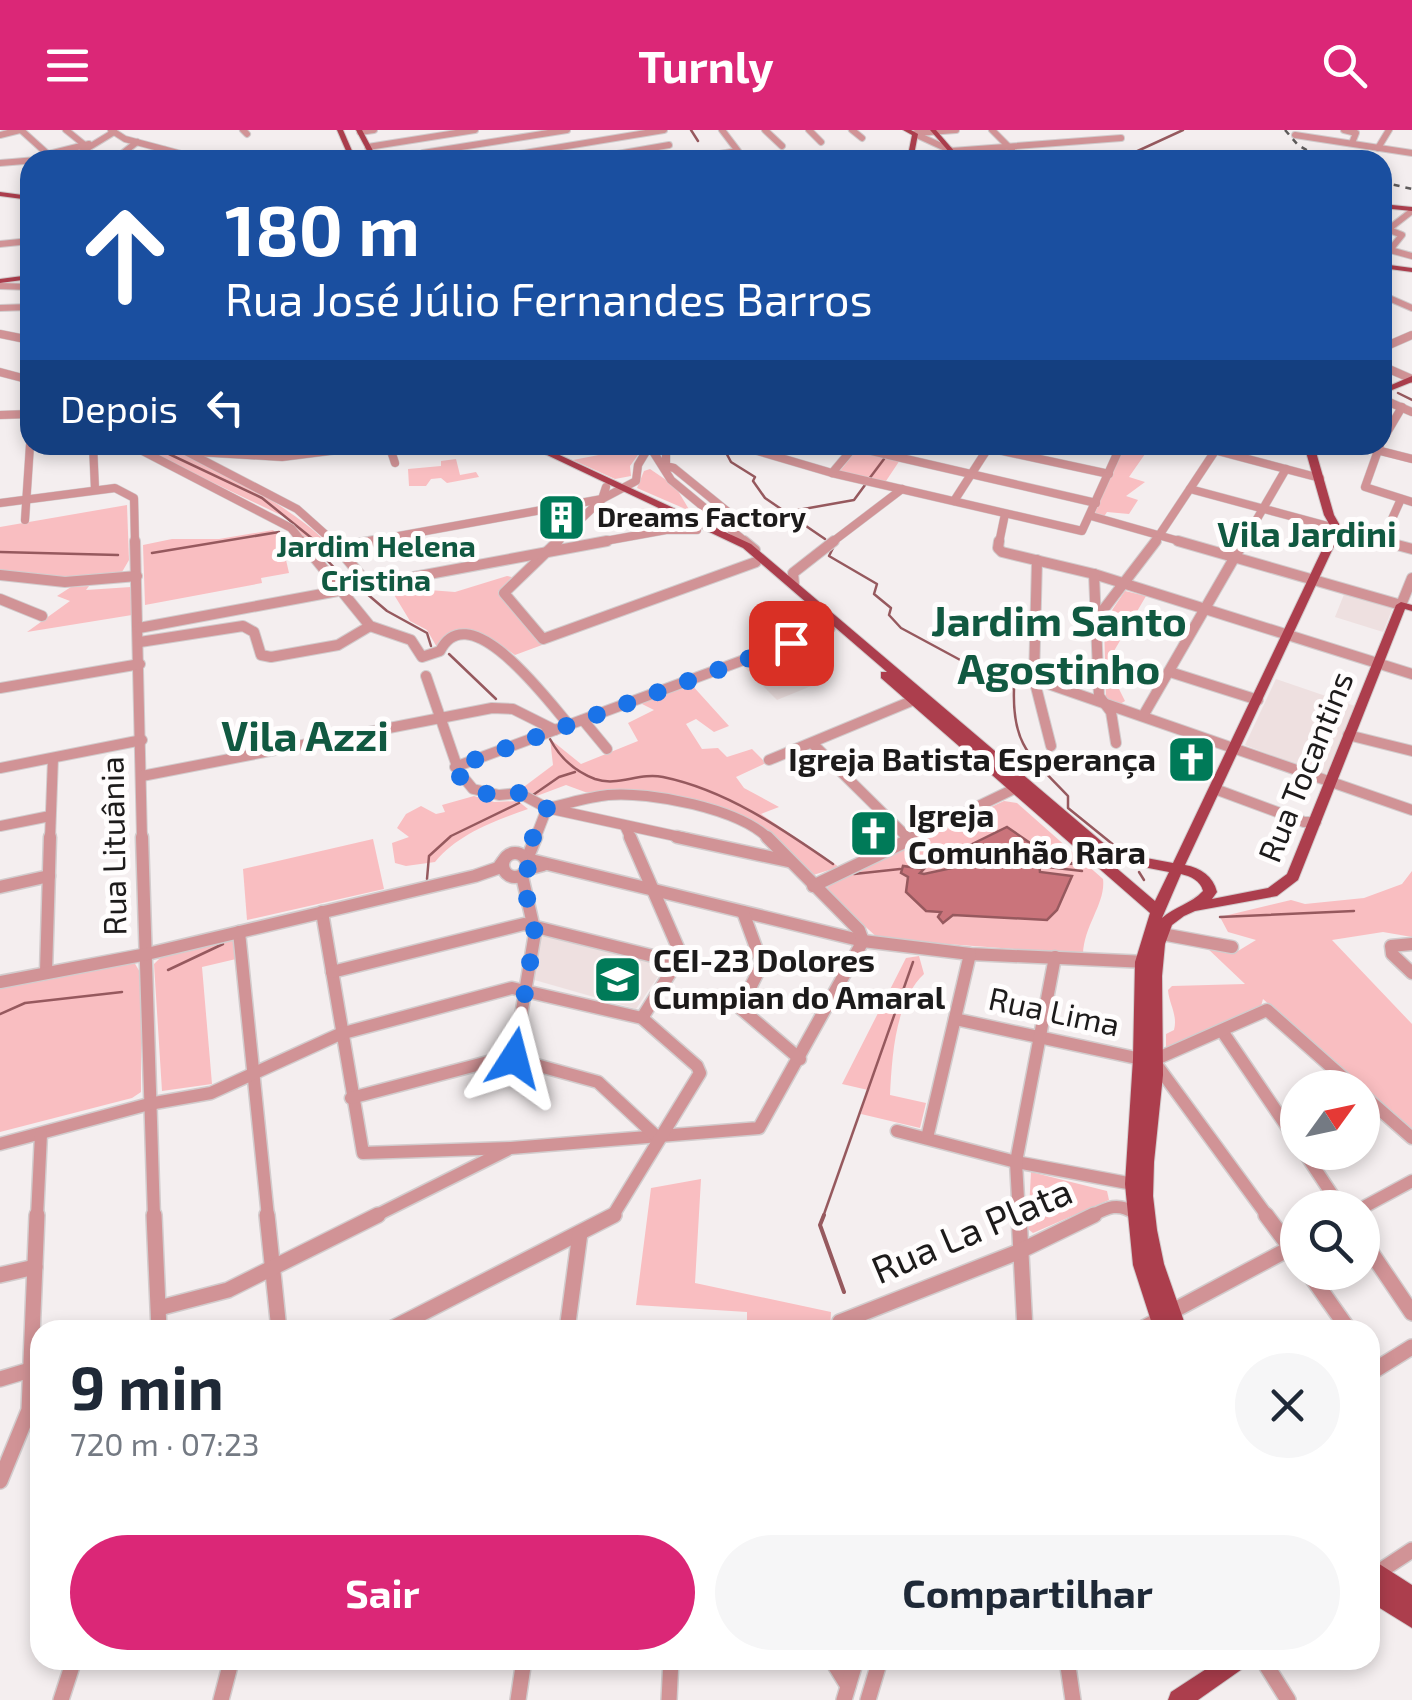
<!DOCTYPE html>
<html lang="pt">
<meta charset="utf-8">
<style>
body{margin:0;font-family:"Exo 2",sans-serif;background:#f6f6f7;color:#1f2937;height:100vh;display:flex;flex-direction:column;font-size:38px;white-space:nowrap}
*{box-sizing:border-box;margin:0}
p{font-size:32px;color:#747a83}
.icon{flex:none;width:55px;height:55px;fill:none;stroke:currentColor;stroke-width:2;stroke-linecap:round;stroke-linejoin:round}
.map{position:relative;flex:1;overflow:hidden}
.side{position:absolute;left:30px;top:1190px;width:1350px;height:350px;display:flex;flex-direction:column;background:#fff;border-radius:30px;box-shadow:0 5px 15px #0003}
.side>*{flex:none}
.hud{position:absolute;left:20px;top:20px;width:1372px;height:305px;border-radius:30px;box-shadow:0 5px 15px #0003;background:#1a4fa0;color:#fff;overflow:hidden}
.needle{width:65px;rotate:57deg}
.controls{position:absolute;left:1280px;top:940px;display:grid;gap:20px}
.controls a{display:grid;place-items:center;width:100px;height:100px;border-radius:50%;background:#fff;box-shadow:0 5px 15px #0003;font-size:50px}
.pin{position:absolute;display:grid;place-items:center;width:85px;height:85px;color:#fff;margin:-42px;border-radius:20px;box-shadow:0 5px 15px #0006}
.me{position:absolute;width:110px;margin:-55px;rotate:9deg;stroke-linejoin:round;filter:drop-shadow(0 0 8px #0008)}
.turn{display:flex;align-items:center;gap:35px;height:210px;padding:0 40px;font-size:45px}
.turn .icon{width:130px;height:130px;stroke-width:2.5}
.turn b{display:block;font-size:70px;line-height:85px}
.then{display:flex;align-items:center;height:95px;padding:0 40px;background:#0003;gap:20px;font-size:38px}
.round{display:grid;place-items:center;flex:none;width:105px;height:105px;border-radius:52px;background:#f6f6f7}
.overview{display:flex;align-items:center;justify-content:space-between;height:170px;padding:0 40px}
h1{font-size:60px;font-weight:700;line-height:75px}
.button{display:flex;gap:20px;margin-top:auto;padding:20px 40px}
.button a{flex:1;height:115px;border-radius:60px;background:#db2777;color:#fff;font-size:40px;font-weight:700;line-height:115px;text-align:center}
.button a+a{background:#f6f6f7;color:#1f2937}
header{display:flex;justify-content:space-between;align-items:center;height:130px;padding:0 40px;background:#db2777;color:#fff;font-size:45px;font-weight:700}
.map>svg:first-child{display:block}
</style>
<header><svg class="icon" aria-label="menu" viewBox="0 0 24 24"><path d="M4 6h16M4 12h16M4 18h16"/></svg>Turnly<svg class="icon" aria-label="search" viewBox="0 0 24 24"><circle cx="10" cy="10" r="6"/><path d="M15 15l6 6"/></svg></header>
<div class="map">
<svg width="1412" height="1570" viewBox="0 0 1412 1570">
<rect width="100%" height="100%" fill="#f4eeef"/>
<g fill="#eee0e0">
<path d="M1345,462L1393,477L1383,502L1335,487Z"/>
<path d="M785,520L821,552L777,570L742,535Z"/>
<path d="M1276,549L1355,576L1327,643L1322,645L1245,615Z"/>
<path d="M544,806L597,818L665,836L636,879L531,849L541,807Z"/>
</g>
<g fill="#f9bec1">
<path d="M134,315C146,315 161,312 172,316C203,326 311,390 328,415L311,417L287,388Z"/>
<path d="M581,315H638L643,318L630,336L631,346L615,349L573,330L609,323L604,316L584,319Z"/>
<path d="M1123,315H1138L1145,324L1129,347L1145,352L1126,366L1138,370L1129,384L1107,382L1103,388L1095,383Z"/>
<path d="M857,320L900,330L884,354L839,342Z"/>
<path d="M456,329L460,345L476,342L479,347L447,353L441,348L431,349L426,356H409L408,339L441,336V331Z"/>
<path d="M650,339L675,356L690,381L637,358L644,341Z"/>
<path d="M127,375L129,430L122,442L71,449L0,441V397Z"/>
<path d="M273,400L281,408L289,443L261,448L262,453L145,475L143,415L172,409H219Z"/>
<path d="M507,446L512,447L498,462L542,515L515,525C483,503 469,487 438,519L427,500L410,491L393,463L403,450L422,451L429,460L455,462Z"/>
<path d="M89,456L86,460L131,457L132,485L27,502L70,471L57,466L71,457Z"/>
<path d="M1125,461L1146,466L1114,521L1123,527L1110,541L1125,571L1120,574L1106,569L1104,492Z"/>
<path d="M691,554L729,596L714,602L696,589L686,594L702,619L718,618L727,627L752,619L766,633L736,647L744,658L779,677L761,684L839,737L810,746L739,684L585,662L566,655L534,667L521,659L553,635L550,609L581,634L638,611L628,593L654,580L640,573Z"/>
<path d="M474,666L494,672L518,671L528,679C494,691 458,704 435,732L406,736L395,733L392,713L409,707L397,698L406,684L421,676L436,684L445,682L442,675Z"/>
<path d="M1004,671L1017,673L1103,749C1106,773 1084,795 1083,824L879,809L825,760L835,750Z"/>
<path d="M373,709L384,759L247,790L243,739Z"/>
<path d="M1412,741V807L1383,802L1332,810L1412,894V1000L1263,869L1261,876L1166,919V904L1174,900C1178,885 1169,874 1168,860L1172,856L1245,854L1206,817L1238,821L1256,810L1228,802L1220,787L1291,770L1305,774L1364,768L1402,754Z"/>
<path d="M234,810L236,829L202,837L212,954L162,961L154,834L161,827Z"/>
<path d="M919,826L924,844C895,871 892,927 890,965L926,973L920,998L861,984L868,960L842,954L906,828Z"/>
<path d="M134,832L141,844V962L132,968L0,1002V857Z"/>
<path d="M1031,1042L1107,1061L1109,1070L1033,1103L1028,1099Z"/>
<path d="M701,1049L695,1153L831,1182L830,1200H747V1182L636,1175L651,1058Z"/>
</g>
<path fill="#ca747b" stroke="#96595e" stroke-width="2.5" d="M1007,697L1052,728L1074,734L1039,731L1040,742L1072,746L1057,780L1047,790L953,785L943,793L938,787L941,782L926,781L906,762L908,747L901,743L903,736L924,739L920,743L924,744L952,738L954,723Z"/>
<g fill="none" stroke-linecap="round" stroke-linejoin="round">
<g stroke="#96595e" stroke-width="2.5">
<path d="M691,0L698,11"/>
<path d="M1118,30L1183,0"/>
<path d="M1398,263L1412,270"/>
<path d="M150,315L262,368L319,414"/>
<path d="M722,315L731,332L755,347L753,351L765,368L825,409"/>
<path d="M869,349L884,329"/>
<path d="M795,385L798,380L854,370L865,355"/>
<path d="M833,418L829,426L877,454L874,464L891,478L889,485L901,498L1014,559C1012,616 1031,627 1068,666V678L1126,725"/>
<path d="M0,422L118,425"/>
<path d="M152,423L279,402"/>
<path d="M322,425L348,452"/>
<path d="M366,463L387,481L427,503L431,516"/>
<path d="M449,524L496,569"/>
<path d="M550,609C560,628 574,641 595,649C618,657 639,642 663,647C726,660 781,698 833,734"/>
<path d="M533,665L559,647L575,642"/>
<path d="M1039,736L1082,741"/>
<path d="M1139,742L1144,750"/>
<path d="M854,744L900,739"/>
<path d="M427,749L429,726L451,706L519,673"/>
<path d="M1220,787L1354,781"/>
<path d="M168,840L223,814"/>
<path d="M0,884L25,873L122,862"/>
<path d="M823,1087L913,832"/>
</g>
<path stroke="#96595e" stroke-width="4" d="M824,1085L820,1095L844,1162"/>
<defs>
<g id="minor-far4">
<path d="M21,0L51,27"/>
<path d="M66,0L86,16"/>
<path d="M111,0L125,9L204,30"/>
<path d="M243,0L247,4"/>
<path d="M765,0L782,16"/>
<path d="M809,0L821,12"/>
<path d="M852,0L862,8"/>
<path d="M992,0L1012,20"/>
<path d="M1344,0L1356,3L1352,13"/>
<path d="M360,2L374,0"/>
<path d="M916,3L956,0"/>
<path d="M915,4L952,21L1121,8"/>
<path d="M0,5L20,0"/>
<path d="M1295,5L1412,23"/>
<path d="M368,17L475,0"/>
<path d="M1378,18L1389,0"/>
<path d="M423,23L567,0"/>
<path d="M49,24L89,14"/>
<path d="M374,29H488L664,0"/>
<path d="M114,30L137,12"/>
<path d="M154,30L165,20"/>
<path d="M583,30L669,15"/>
<path d="M684,30L738,21L722,0"/>
<path d="M1011,30L1052,26L1051,30"/>
<path d="M0,33L73,27L114,2"/>
<path d="M1382,97L1402,105L1390,120L1412,126"/>
<path d="M1390,98L1412,81"/>
<path d="M0,114L30,111"/>
<path d="M0,156L30,157"/>
<path d="M1382,165L1412,178"/>
<path d="M0,178L30,177"/>
</g>
<g id="minor-far3">
<path d="M0,204L30,210"/>
<path d="M1382,218L1412,205"/>
<path d="M1382,236L1412,249"/>
<path d="M0,242L30,250"/>
<path d="M1382,269L1412,282"/>
<path d="M0,285L30,284"/>
<path d="M1382,311L1402,277"/>
<path d="M93,315L95,359"/>
<path d="M131,315L291,398L303,413"/>
<path d="M174,315L297,379L335,413"/>
<path d="M389,315L395,333"/>
<path d="M657,315L654,323L671,350L747,413"/>
<path d="M975,315L1109,344"/>
<path d="M1195,315L1320,348"/>
<path d="M1357,315L1412,329"/>
<path d="M1380,315L1365,357L1412,372"/>
<path d="M744,317L832,343L1082,401L1121,315"/>
<path d="M854,317L1096,373"/>
<path d="M197,322L282,327L377,315"/>
<path d="M666,323V336L674,338L738,390"/>
<path d="M832,343L854,317L844,315"/>
<path d="M1190,359L1391,413"/>
<path d="M954,371L990,315"/>
<path d="M0,373L115,358L134,368L135,413"/>
<path d="M1091,386L1186,413"/>
<path d="M25,390L30,315"/>
<path d="M1382,411L1401,369"/>
<path d="M360,413L602,369L636,351L638,335L650,315"/>
<path d="M556,413L602,369L606,357"/>
<path d="M594,413L666,400H697"/>
<path d="M831,413L902,359"/>
<path d="M999,413L1005,384"/>
<path d="M1154,413L1219,315"/>
<path d="M1243,413L1286,339"/>
</g>
<g id="minor-far2">
<path d="M135,411L142,709"/>
<path d="M301,411L370,496L411,510L422,527L440,521C469,463 549,572 569,595"/>
<path d="M332,411L368,454"/>
<path d="M558,411L504,463L543,509L756,432"/>
<path d="M744,411L755,420"/>
<path d="M999,411L998,418L1002,422L1094,444L1412,544"/>
<path d="M1178,411L1401,475L1412,448"/>
<path d="M1382,411L1412,419"/>
<path d="M308,423L374,411"/>
<path d="M1037,430L1034,549L1051,616"/>
<path d="M1094,444L1099,566L1111,582L1116,613"/>
<path d="M0,445L65,452L137,446"/>
<path d="M794,454L793,443L834,411"/>
<path d="M0,469L42,486"/>
<path d="M1097,488L1156,411"/>
<path d="M139,498L607,411"/>
<path d="M140,512L243,496L254,502L261,525L271,527L338,515L370,496"/>
<path d="M1170,542L1258,570"/>
<path d="M426,546L459,642L473,659L499,665L519,663L547,678L689,709"/>
<path d="M1034,549L1412,680"/>
<path d="M0,558L140,534"/>
<path d="M1143,586L1244,411"/>
<path d="M583,590L607,619"/>
<path d="M1348,605L1412,621"/>
<path d="M812,613L909,709"/>
<path d="M769,630L914,570"/>
<path d="M455,637L830,498"/>
<path d="M0,638L142,610"/>
<path d="M142,646L492,578L513,579L555,600"/>
<path d="M1215,659L1304,692H1316"/>
<path d="M547,678C567,674 588,667 608,665C650,661 740,679 769,709"/>
<path d="M0,696L50,686"/>
<path d="M625,696L631,709"/>
<path d="M50,709L53,628"/>
<path d="M535,709L547,678"/>
<path d="M910,709L1016,658"/>
</g>
<g id="minor-far1">
<path d="M142,707L154,1087"/>
<path d="M536,707L527,729L863,811L970,824L1147,832"/>
<path d="M630,707L679,820L677,832L642,888"/>
<path d="M677,707L788,731"/>
<circle cx="515" cy="735" r="12"/>
<path d="M813,756L915,707"/>
<path d="M0,757L49,746"/>
<path d="M322,782L363,1023L511,1018L759,998L863,811L859,800L767,707"/>
<path d="M743,782L762,834L740,878L800,929"/>
<path d="M239,802L268,1087"/>
<path d="M1162,804L1232,817"/>
<path d="M1412,814L1391,816L1392,824L1412,843"/>
<path d="M46,842L50,707"/>
<path d="M332,842L524,794L677,832"/>
<path d="M0,852L147,824L475,746L498,738L503,731"/>
<path d="M955,889L1141,929"/>
<path d="M1222,901L1298,1013"/>
<path d="M514,927L535,803L522,746L528,739L543,735"/>
<path d="M1156,929L1267,880L1355,958"/>
<path d="M1156,934L1268,1087"/>
<path d="M1362,964L1412,1008"/>
<path d="M351,968L507,927L598,952L657,1007"/>
<path d="M897,1001L1016,1032L1133,1054"/>
<path d="M927,1008L970,824"/>
<path d="M0,1014L149,974L211,963L340,904L512,858L642,888L697,936L700,943L612,1087"/>
<path d="M1304,1022L1341,1078"/>
<path d="M1362,1078L1412,1051"/>
<path d="M37,1087L41,1004"/>
<path d="M373,1087L507,1020"/>
<path d="M1019,1087L1016,1032L1055,827"/>
<path d="M1089,1087C1105,1079 1117,1071 1134,1083"/>
</g>
<g id="minor">
<path d="M154,1085L159,1200"/>
<path d="M267,1085L279,1200"/>
<path d="M1019,1085L1025,1200"/>
<path d="M1266,1085L1298,1128"/>
<path d="M1362,1109L1412,1183"/>
<path d="M1308,1142L1349,1200"/>
<path d="M0,1145L35,1137"/>
<path d="M159,1178L228,1160L378,1085"/>
<path d="M1171,1182L1298,1114"/>
<path d="M389,1200L614,1085"/>
<path d="M567,1200L580,1103"/>
<path d="M838,1200L840,1192L1018,1122L1094,1085"/>
<path d="M1140,1200L1158,1190"/>
<path d="M1370,1243L1412,1217"/>
<path d="M0,1249L30,1240"/>
<path d="M0,1351L29,1280L37,1085"/>
<path d="M1377,1443L1412,1420"/>
<path d="M832,1530L848,1556"/>
<path d="M1067,1530L1073,1570"/>
<path d="M1263,1530L1288,1570"/>
<path d="M61,1570L74,1530"/>
<path d="M221,1570L231,1532"/>
<path d="M518,1570L524,1530"/>
<path d="M669,1570L671,1530"/>
<path d="M844,1570L856,1530"/>
<path d="M868,1570L880,1530"/>
</g>
<g id="major">
<path d="M337,0H343L356,30H350Z"/>
<path d="M356,0H362L378,30H372Z"/>
<path d="M903,0H911L918,4L913,30H907L912,5Z"/>
<path d="M930,0H936L962,30H956Z"/>
<path d="M0,62L30,66V70L0,66Z"/>
<path d="M1382,74L1412,77V81L1382,78Z"/>
<path d="M1382,134L1412,138V142L1382,138Z"/>
<path d="M30,145V149L0,153V149Z"/>
<path d="M1412,246V252L1382,264V259Z"/>
<path d="M526,315H538L751,414L1114,722L1173,733L1332,399L1324,385L1304,315H1314L1334,385L1342,399L1185,735C1201,738 1213,746 1217,762L1212,769L1268,758L1287,744L1396,475L1401,472L1412,475V481L1405,479L1298,750L1277,766L1195,781L1184,786L1172,795L1165,814L1162,846L1163,945L1154,1032L1153,1066L1157,1100L1164,1134L1187,1200H1154L1133,1135L1125,1054L1133,929L1135,832L1150,783L881,548V542H887L743,418ZM1107,730L1169,742L1155,771ZM1181,744C1190,746 1201,751 1203,761C1191,774 1174,777 1162,788Z"/>
<path d="M1370,1428L1412,1455V1498L1370,1472Z"/>
<path d="M1220,1530H1248L1245,1537L1198,1570H1168L1171,1562Z"/>
</g>
</defs>
<use href="#minor-far4" stroke="#d2cccd" stroke-width="8"/>
<use href="#minor-far3" stroke="#d2cccd" stroke-width="9"/>
<use href="#minor-far2" stroke="#d2cccd" stroke-width="12"/>
<use href="#minor-far1" stroke="#d2cccd" stroke-width="15"/>
<use href="#minor" stroke="#d2cccd" stroke-width="18"/>
<use href="#major" stroke="#d2cccd" stroke-width="2"/>
<use href="#minor-far4" stroke="#d19396" stroke-width="6"/>
<use href="#minor-far3" stroke="#d19396" stroke-width="8"/>
<use href="#minor-far2" stroke="#d19396" stroke-width="10"/>
<use href="#minor-far1" stroke="#d19396" stroke-width="12"/>
<use href="#minor" stroke="#d19396" stroke-width="15"/>
<use href="#major" fill="#ac3e4d" fill-rule="evenodd"/>
<g stroke="#5e5b5b" stroke-width="2.5" stroke-dasharray="6 6" stroke-linecap="butt">
<path d="M1285,0L1298,15L1324,30"/>
<path d="M1382,52L1412,59"/>
</g>
</g>
<g fill="none" stroke-linecap="round" stroke-linejoin="round">
<path stroke="#1a73e8" stroke-width="18" stroke-dasharray="0 32.4" d="M514,928L535,803L522,746L529,737V716L547,678L519,663C493,668 466,665 455,637L791,513"/>
</g>
<defs>
<symbol id="building-square" viewBox="-11 -11 22 22"><rect x="-9" y="-9" width="18" height="18" rx="4" fill="#007a58" stroke="#fffdfd"/><path d="M-4-6H4V6H1V3H-1V6H-4ZM-2.5-4.3h1.7v1.8h-1.7ZM.8-4.3h1.7v1.8H.8ZM-2.5-1h1.7V.8h-1.7ZM.8-1h1.7V.8H.8Z" fill="#fff"/></symbol>
<symbol id="church-square" viewBox="-11 -11 22 22"><rect x="-9" y="-9" width="18" height="18" rx="4" fill="#007a58" stroke="#fffdfd"/><path d="M-1.2-6h2.4v3.5h3.3v2.4h-3.3V6h-2.4V-.1h-3.3v-2.4h3.3Z" fill="#fff"/></symbol>
<symbol id="school-square" viewBox="-11 -11 22 22"><rect x="-9" y="-9" width="18" height="18" rx="4" fill="#007a58" stroke="#fffdfd"/><path d="M0-5L7-2L0 1L-7-2ZM-4 1L0 2.5L4 1V4Q0 6-4 4Z" fill="#fff"/></symbol>
</defs>
<g fill-rule="evenodd">
<use href="#building-square" x="534" y="360" width="55" height="55"/>
<use href="#church-square" x="1164" y="602" width="55" height="55"/>
<use href="#church-square" x="846" y="676" width="55" height="55"/>
<use href="#school-square" x="590" y="822" width="55" height="55"/>
</g>
<g text-anchor="middle" stroke-width="10" stroke-linejoin="round" paint-order="stroke">
<g font-size="28" font-weight="bold" fill="#1d1b1b" stroke="#fffdfd" text-anchor="start">
<text x="597" y="397">Dreams Factory</text>
</g>
<g font-size="30" font-weight="bold" fill="#115941" stroke="#fffdfd">
<text x="376" y="427">Jardim Helena<tspan x="376" dy="34">Cristina</tspan></text>
</g>
<g font-size="32" font-weight="bold" fill="#1d1b1b" stroke="#fffdfd" text-anchor="start">
<text x="1156" y="641" text-anchor="end">Igreja Batista Esperança</text>
<text x="908" y="697">Igreja<tspan x="908" dy="37">Comunhão Rara</tspan></text>
<text x="653" y="842">CEI-23 Dolores<tspan x="653" dy="37">Cumpian do Amaral</tspan></text>
</g>
<g font-size="32" fill="#1d1b1b" stroke="#fffdfd">
<text transform="translate(1306 637) rotate(-68)" y="11">Rua Tocantins</text>
<text transform="translate(114 716) rotate(-91)" y="11">Rua Lituânia</text>
<text transform="translate(1054 882) rotate(12)" y="11">Rua Lima</text>
</g>
<g font-size="35" font-weight="bold" fill="#115941" stroke="#fffdfd">
<text x="1307" y="417">Vila Jardini</text>
</g>
<g font-size="38" fill="#1d1b1b" stroke="#fffdfd">
<text transform="translate(972 1101) rotate(-23)" y="13">Rua La Plata</text>
</g>
<g font-size="42" font-weight="bold" fill="#115941" stroke="#fffdfd">
<text x="1059" y="506">Jardim Santo<tspan x="1059" dy="48">Agostinho</tspan></text>
<text x="305" y="621">Vila Azzi</text>
</g>
</g>
</svg>
<div class="controls">
<a><svg class="needle" viewBox="-14 -14 28 28"><path d="M0-13l5 13h-10z" fill="#e53935"/><path d="M0 13l5-13h-10z" fill="#747a83"/></svg></a>
<a><svg class="icon" aria-label="search" viewBox="0 0 24 24"><circle cx="10" cy="10" r="6"/><path d="M15 15l6 6"/></svg></a>
</div>
<div class="pin" style="left:791px;top:513px;background:#d93025"><svg class="icon" aria-label="arrive" viewBox="0 0 24 24"><path d="M6 21V4h12l-3 4 3 4H6"/></svg></div>
<svg class="me" style="left:514px;top:928px" viewBox="-20 -20 40 40"><path d="M0-17L14 15 0 8-14 15z" fill="#1a73e8" stroke="#fff" stroke-width="4"/></svg>
<div class="hud">
<div class="turn"><svg class="icon" aria-label="ahead" viewBox="0 0 24 24"><path d="M12 20V5M6 11l6-6 6 6"/></svg><div><b>180 m</b>Rua José Júlio Fernandes Barros</div></div>
<div class="then">Depois<svg class="icon" aria-label="left" viewBox="0 0 24 24"><path d="M17 20v-9H6M10 6l-5 5 5 5"/></svg></div>
</div>
<section class="side">
<div class="overview"><div><h1>9 min</h1><p>720 m · 07:23</p></div><a class="round"><svg class="icon" aria-label="close" viewBox="0 0 24 24"><path d="M6 6l12 12M18 6L6 18"/></svg></a></div>
<div class="button"><a>Sair</a><a>Compartilhar</a></div>
</section>
</div>
